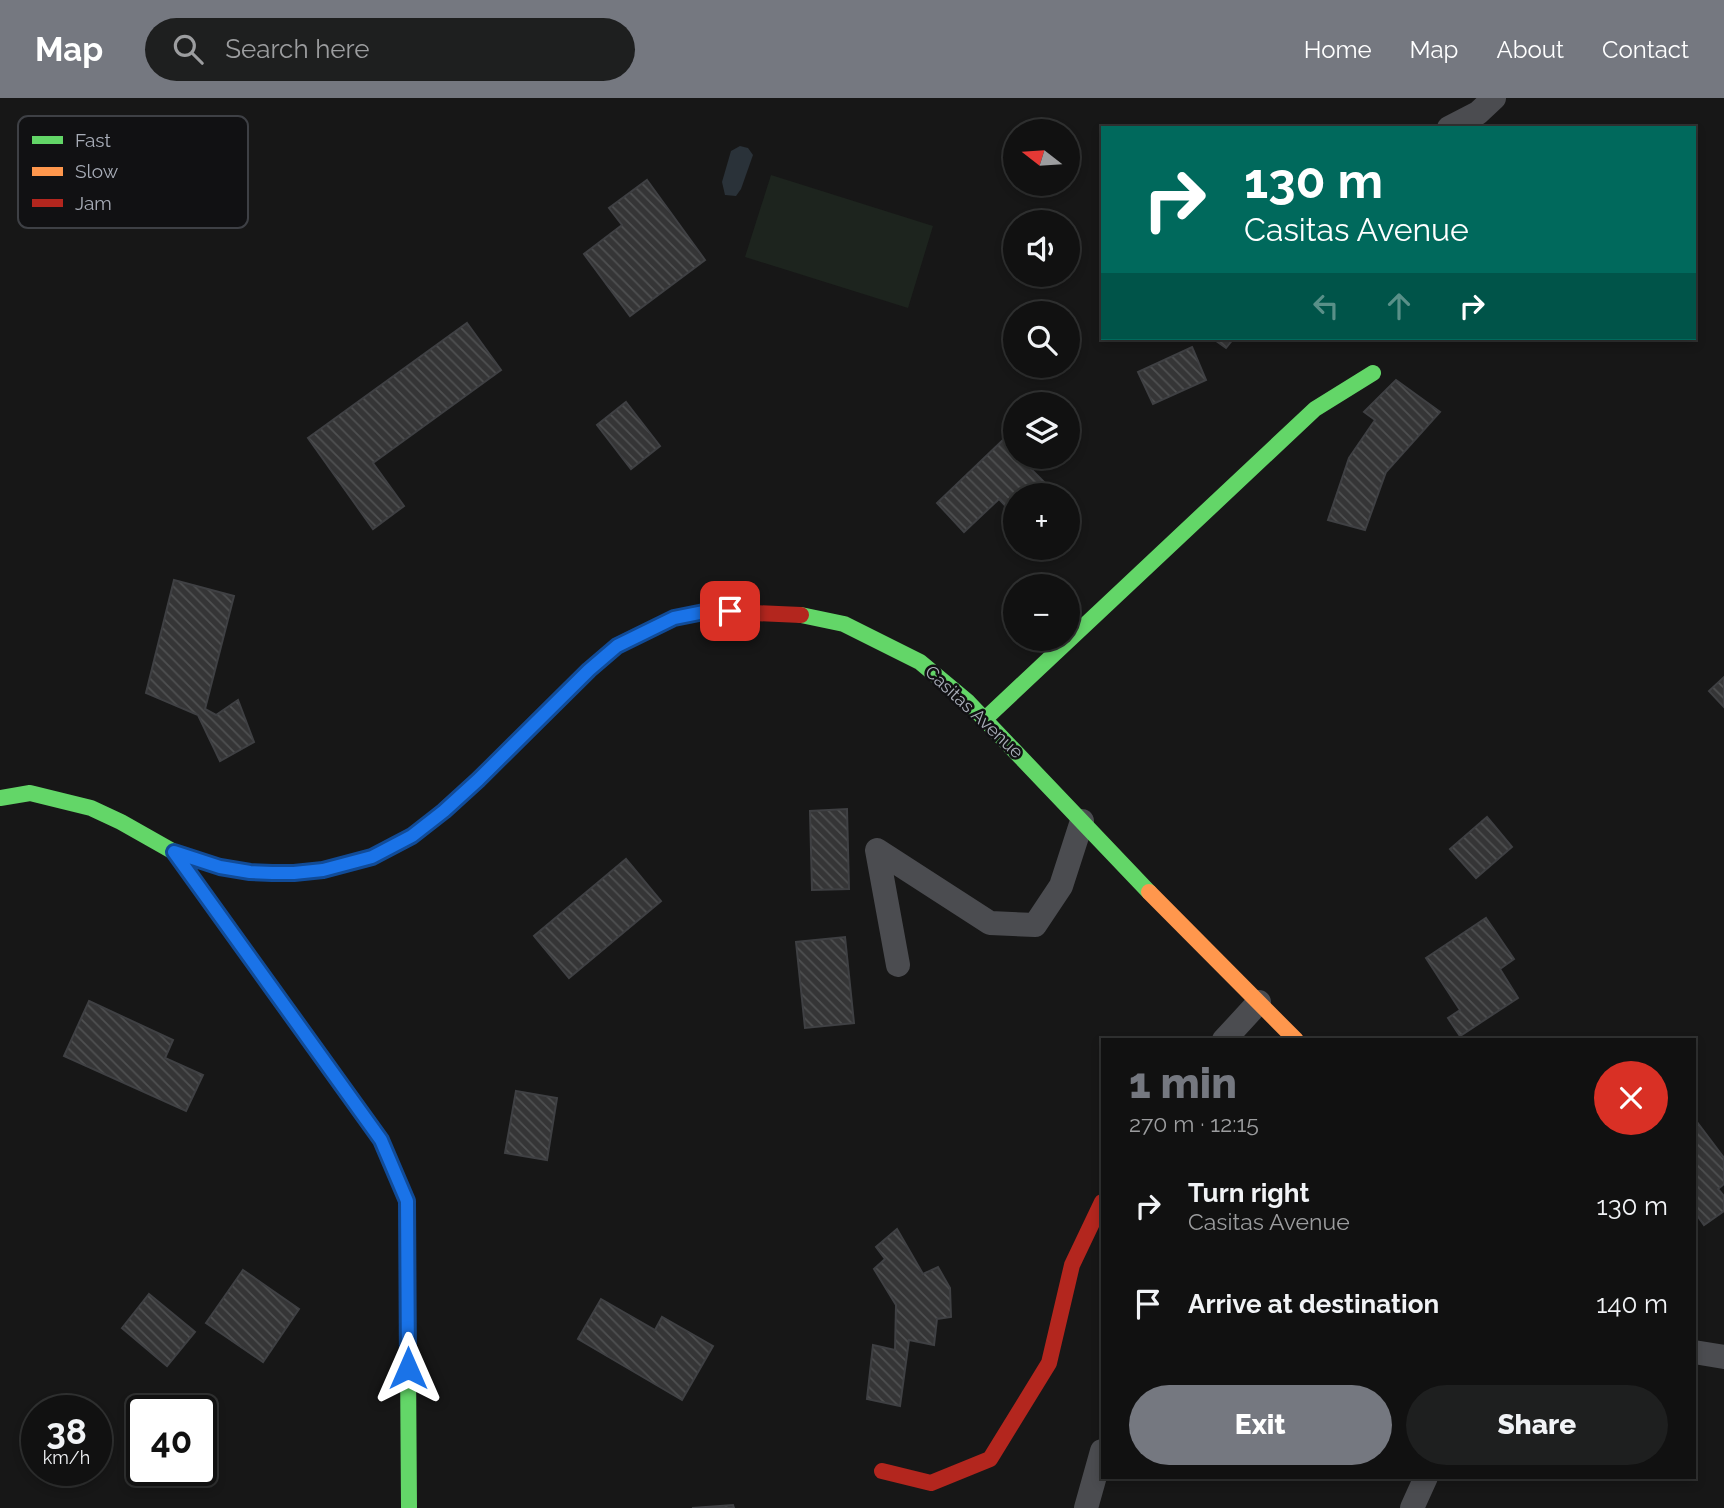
<!DOCTYPE html>
<meta charset="utf-8">
<style>
body{margin:0;font-family:Raleway,sans-serif;background:#1e1f1f;color:#f1f3f6;height:100vh;display:flex;flex-direction:column;font-size:26px;white-space:nowrap}
*{box-sizing:border-box;margin:0}
p{font-size:23px;color:#9c9d9f}
.icon{flex:none;width:38px;height:38px;fill:none;stroke:currentColor;stroke-width:2;stroke-linecap:round;stroke-linejoin:round}
.map{position:relative;flex:1;overflow:hidden}
.drawer{position:absolute;left:1101px;top:940px;width:595px;height:441px;display:flex;flex-direction:column;background:#111;border-radius:0px;box-shadow:0 4px 10px #0003,0 0 0 2px #303131}
.drawer>*{flex:none}
.guide{position:absolute;left:1101px;top:28px;width:595px;height:214px;border-radius:0px;box-shadow:0 4px 10px #0003,0 0 0 2px #303131;background:#00695c;color:#fff;overflow:hidden}
.needle{width:46px;rotate:287deg}
.tools{position:absolute;left:1003px;top:21px;display:grid;gap:14px}
.tools a{display:grid;place-items:center;width:77px;height:77px;border-radius:50%;background:#111;box-shadow:0 4px 10px #0003,0 0 0 2px #303131;font-size:35px}
.speed{position:absolute;left:21px;top:1297px;display:flex;gap:14px;font-size:35px;font-weight:700;text-align:center}
.speed>*{display:grid;place-content:center;width:91px;height:91px;border-radius:50%;background:#111;box-shadow:0 4px 10px #0003,0 0 0 2px #303131;line-height:1}
.speed small{font-size:18px;font-weight:400}
.speed .limit{border:4px solid #111;border-radius:10px;background:#fff;color:#111}
.pin{position:absolute;display:grid;place-items:center;width:60px;height:60px;color:#fff;margin:-30px;border-radius:14px;box-shadow:0 4px 10px #0006}
.me{position:absolute;width:77px;margin:-38px;rotate:0deg;stroke-linejoin:round;filter:drop-shadow(0 0 5px #0008)}
.turn{display:flex;align-items:center;gap:24px;height:147px;padding:0 28px;font-size:32px}
.turn .icon{width:91px;height:91px;stroke-width:2.5}
.turn b{display:block;font-size:49px;line-height:60px}
.lanes{display:flex;align-items:center;height:66px;padding:0 28px;background:#0003;justify-content:center;gap:35px;direction:ltr}
.lanes .off{opacity:.35}
.round{display:grid;place-items:center;flex:none;width:74px;height:74px;border-radius:37px;background:#1e1f1f}
.overview{display:flex;align-items:center;justify-content:space-between;height:119px;padding:0 28px}
h1{font-size:42px;font-weight:800;line-height:52px;color:#757880}
.action{display:flex;gap:14px;margin-top:auto;padding:14px 28px}
.action a{flex:1;height:80px;border-radius:42px;background:#757880;color:#fff;font-size:28px;font-weight:800;line-height:80px;text-align:center}
.action a+a{background:#1e1f1f;color:#f1f3f6}
ul{padding:0;list-style:none}
li{display:flex;align-items:center;gap:21px;height:98px;padding:0 28px}
li div{flex:1}
li b{display:block;font-size:26px}
li em{font-style:normal}
header{display:flex;align-items:center;gap:42px;box-sizing:border-box;height:98px;padding:0 35px;background:#757880;color:#fff}
header strong{font-size:33px}
nav{display:flex;gap:38px;margin-inline-start:auto;font-size:24px}
.search{width:490px;height:63px;background:#1e1f1f;display:flex;align-items:center;gap:18px;box-sizing:border-box;padding:0 24px;border-radius:38px;color:#9c9d9f;font-size:26px}
.map>svg:first-child{display:block}
</style>
<header>
<strong>Map</strong>
<div class="search"><svg class="icon" aria-label="search" viewBox="0 0 24 24"><circle cx="10" cy="10" r="6"/><path d="M15 15l6 6"/></svg>Search here</div>
<nav><a>Home</a><a>Map</a><a>About</a><a>Contact</a></nav>
</header>
<div class="map">
<svg width="1724" height="1410" viewBox="0 0 1724 1410">
<defs>
<pattern id="building-back-hatch" width="6" height="6" patternUnits="userSpaceOnUse" patternTransform="scale(1.75)"><rect width="6" height="6" fill="#353536"/><path d="M-1 5l2 2M0 0l6 6M5-1l2 2" fill="none" stroke="#4f5051"/></pattern>
</defs>
<rect width="100%" height="100%" fill="#171717"/>
<path fill="#1d241e" d="M771,77L933,128L908,210L745,159Z"/>
<path fill="#2a3239" d="M740,48L748,50L753,57L741,91L736,98L725,97L722,84L731,53Z"/>
<g fill="url(#building-back-hatch)" stroke="#3f4043" stroke-width="2">
<path d="M647,82L705,162L630,218L584,156L622,127L609,110Z"/>
<path d="M467,225L501,272L373,365L404,408L373,431L308,340Z"/>
<path d="M1212,240H1234L1226,250Z"/>
<path d="M1192,249L1206,282L1153,306L1138,274Z"/>
<path d="M1396,282L1440,314L1386,374L1365,432L1328,422L1349,360L1375,322L1364,314Z"/>
<path d="M626,304L660,348L631,371L597,327Z"/>
<path d="M1003,342L1015,354V359H1019L1057,397H1015V418L999,401L964,434L937,405Z"/>
<path d="M174,482L234,498L205,611L216,617L238,602L254,644L220,663L198,617L146,595Z"/>
<path d="M1724,579V609L1709,593Z"/>
<path d="M847,711L849,791L812,792L810,713Z"/>
<path d="M1487,719L1512,749L1476,780L1450,751Z"/>
<path d="M626,761L661,803L569,880L534,838Z"/>
<path d="M1486,820L1514,861L1500,871L1518,900L1460,938L1448,920L1460,912L1426,860Z"/>
<path d="M845,839L854,925L805,930L796,844Z"/>
<path d="M89,903L173,942L165,960L203,977L186,1013L64,958Z"/>
<path d="M516,993L557,1000L547,1062L505,1055Z"/>
<path d="M1694,1020L1724,1060V1086L1718,1091L1724,1098V1113L1704,1127L1694,1113Z"/>
<path d="M897,1131L923,1176L938,1169L950,1190L951,1219L937,1221L934,1247L909,1242L900,1308L867,1301L873,1247L895,1252L896,1207L874,1171L885,1161L876,1149Z"/>
<path d="M243,1172L299,1211L263,1264L206,1225Z"/>
<path d="M149,1196L195,1234L167,1268L122,1230Z"/>
<path d="M601,1201L655,1232L662,1219L713,1248L682,1302L578,1241Z"/>
<path d="M733,1407L734,1410H692Z"/>
</g>
<g fill="none" stroke-linecap="round" stroke-linejoin="round">
<g stroke="#4b4c50" stroke-width="24">
<path d="M1449,30L1478,15L1494,0"/>
<path d="M898,867L877,752L990,825L1035,827L1061,788L1082,723"/>
<path d="M1224,942L1259,904"/>
<path d="M1694,1254L1724,1259"/>
<path d="M1086,1410L1102,1353"/>
<path d="M1412,1410L1426,1379"/>
</g>
<g stroke="#63d668" stroke-width="16">
<path d="M801,517L844,526L920,564L968,604L1149,794"/>
<path d="M985,621L1315,311L1373,275"/>
<path d="M0,700L30,695L91,710L121,724L174,754L220,769L250,774L294,775L323,772L372,759L412,738L434,721"/>
<path d="M407,1115L409,1410"/>
</g>
<g stroke="#ff974d" stroke-width="16">
<path d="M174,754L381,1042L407,1103V1115"/>
<path d="M1149,794L1296,942"/>
</g>
<g stroke="#b3261e" stroke-width="16">
<path d="M434,721L478,682L589,572L617,548L674,520L709,513L801,517"/>
<path d="M882,1373L931,1385L990,1361L1049,1265L1072,1167L1102,1104"/>
</g>
</g>
<g fill="none" stroke-linecap="round" stroke-linejoin="round">
<defs>
<path id="route" d="M408,1270L407,1103L381,1042L174,754L220,769L250,774L272,775H294L323,772L372,759L412,738L444,713L478,682L589,572L617,548L674,520L709,513H730"/>
</defs>
<use href="#route" stroke="#114b97" stroke-width="18"/>
<use href="#route" stroke="#1a73e8" stroke-width="12"/>
</g>
<g text-anchor="middle" stroke-width="5" stroke-linejoin="round" paint-order="stroke">
<g font-size="18" fill="#a8adb8" stroke="#111113">
<text transform="translate(974 614) rotate(43)" y="6">Casitas Avenue</text>
</g>
</g>
<rect x="18" y="18" width="230" height="112" rx="10" fill="#111113" stroke="#3e4045" stroke-width="2"/>
<rect x="32" y="38" width="31" height="8" fill="#63d668"/>
<rect x="32" y="69" width="31" height="9" fill="#ff974d"/>
<rect x="32" y="101" width="31" height="8" fill="#b3261e"/>
<g font-size="19" fill="#a8adb8">
<text x="75" y="49">Fast</text>
<text x="75" y="80">Slow</text>
<text x="75" y="112">Jam</text>
</g>
</svg>
<div class="tools">
<a><svg class="needle" viewBox="-14 -14 28 28"><path d="M0-13l5 13h-10z" fill="#e53935"/><path d="M0 13l5-13h-10z" fill="#9c9d9f"/></svg></a>
<a><svg class="icon" aria-label="sound" viewBox="0 0 24 24"><path d="M4 9h4l5-4v14l-5-4H4zM17 9q2 3 0 6"/></svg></a>
<a><svg class="icon" aria-label="search" viewBox="0 0 24 24"><circle cx="10" cy="10" r="6"/><path d="M15 15l6 6"/></svg></a>
<a><svg class="icon" aria-label="layers" viewBox="0 0 24 24"><path d="M12 4l9 5-9 5-9-5zM3 14l9 5 9-5"/></svg></a>
<a>+</a>
<a>−</a>
</div>
<div class="speed"><div>38<small>km/h</small></div><div class="limit">40</div></div>
<div class="pin" style="left:730px;top:513px;background:#d93025"><svg class="icon" aria-label="arrive" viewBox="0 0 24 24"><path d="M6 21V4h12l-3 4 3 4H6"/></svg></div>
<svg class="me" style="left:408px;top:1270px" viewBox="-20 -20 40 40"><path d="M0-17L14 15 0 8-14 15z" fill="#1a73e8" stroke="#fff" stroke-width="4"/></svg>
<div class="guide">
<div class="turn"><svg class="icon" aria-label="right" viewBox="0 0 24 24"><path d="M7 20v-9h11M14 6l5 5-5 5"/></svg><div><b>130 m</b>Casitas Avenue</div></div>
<div class="lanes"><svg class="icon off" aria-label="left" viewBox="0 0 24 24"><path d="M17 20v-9H6M10 6l-5 5 5 5"/></svg><svg class="icon off" aria-label="ahead" viewBox="0 0 24 24"><path d="M12 20V5M6 11l6-6 6 6"/></svg><svg class="icon" aria-label="right" viewBox="0 0 24 24"><path d="M7 20v-9h11M14 6l5 5-5 5"/></svg></div>
</div>
<section class="drawer">
<div class="overview"><div><h1>1 min</h1><p>270 m · 12:15</p></div><a class="round" style="background:#d93025;color:#fff"><svg class="icon" aria-label="close" viewBox="0 0 24 24"><path d="M6 6l12 12M18 6L6 18"/></svg></a></div>
<ul>
<li><svg class="icon" aria-label="right" viewBox="0 0 24 24"><path d="M7 20v-9h11M14 6l5 5-5 5"/></svg><div><b>Turn right</b><p>Casitas Avenue</p></div><em>130 m</em></li>
<li><svg class="icon" aria-label="arrive" viewBox="0 0 24 24"><path d="M6 21V4h12l-3 4 3 4H6"/></svg><div><b>Arrive at destination</b></div><em>140 m</em></li>
</ul>
<div class="action"><a>Exit</a><a>Share</a></div>
</section>
</div>
